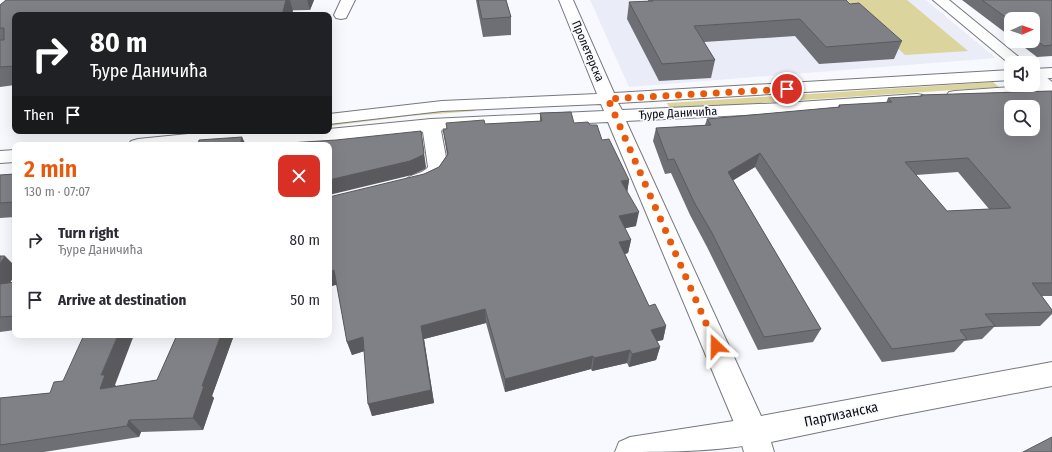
<!DOCTYPE html>
<meta charset="utf-8">
<style>
body{margin:0;font-family:"Fira Sans Condensed",sans-serif;background:#f2f2f3;color:#2b2b33;height:100vh;display:flex;flex-direction:column;font-size:15px;white-space:nowrap}
*{box-sizing:border-box;margin:0}
p{font-size:13px;color:#7c7c81}
.icon{flex:none;width:22px;height:22px;fill:none;stroke:currentColor;stroke-width:2;stroke-linecap:round;stroke-linejoin:round}
.map{position:relative;flex:1;overflow:hidden}
.drawer{position:absolute;left:12px;top:142px;width:320px;height:196px;display:flex;flex-direction:column;background:#fff;border-radius:8px;box-shadow:0 4px 16px #0002}
.drawer>*{flex:none}
.banner{position:absolute;left:12px;top:12px;width:320px;height:122px;border-radius:8px;box-shadow:0 4px 16px #0002;background:#202124;color:#fff;overflow:hidden}
.needle{width:26px;rotate:88deg}
.fabs{position:absolute;left:1004px;top:12px;display:grid;gap:8px}
.fabs a{display:grid;place-items:center;width:36px;height:36px;border-radius:8px;background:#fff;box-shadow:0 4px 16px #0002;font-size:20px}
.pin{position:absolute;display:grid;place-items:center;width:34px;height:34px;color:#fff;margin:-17px;border:2px solid #fff;border-radius:50%;box-shadow:0 1px 4px #0007}
.me{position:absolute;width:44px;margin:-22px;rotate:337deg;stroke-linejoin:round;filter:drop-shadow(0 0 3px #0008)}
.turn{display:flex;align-items:center;gap:14px;height:84px;padding:0 12px;font-size:18px}
.turn .icon{width:52px;height:52px;stroke-width:2.5}
.turn b{display:block;font-size:28px;line-height:34px}
.then{display:flex;align-items:center;height:38px;padding:0 12px;background:#0003;gap:8px;font-size:15px}
.round{display:grid;place-items:center;flex:none;width:42px;height:42px;border-radius:8px;background:#f2f2f3}
.headline{display:flex;align-items:center;justify-content:space-between;height:68px;padding:0 12px}
h1{font-size:24px;font-weight:600;line-height:30px;color:#ea580c}
ul{padding:0;list-style:none}
li{display:flex;align-items:center;gap:12px;height:60px;padding:0 12px}
li div{flex:1}
li b{display:block;font-size:15px}
li em{font-style:normal}
.map>svg:first-child{display:block}
</style>
<div class="map">
<svg width="1052" height="452" viewBox="0 0 1052 452">
<rect width="100%" height="100%" fill="#f8f9ff"/>
<path fill="#eaecf8" d="M590,0H926L996,58L629,87Z"/>
<g fill="#dcd49d">
<path d="M847,0H907L968,51L905,55Z"/>
<path d="M993,82L999,87L670,109L667,103Z"/>
<path d="M475,108V111L410,116L329,126V121L359,117Z"/>
</g>
<g fill="none" stroke-linecap="round" stroke-linejoin="round">
<defs>
<g id="minor">
<path d="M341,0H355L346,18L341,19L336,18L334,15Z"/>
<path d="M933,0H949L1026,63H1011V65Z"/>
<path d="M1033,70L1039,71L1052,82V95L1046,94L1033,83Z"/>
<path d="M431,119L438,121L440,125L448,168L440,180L414,189L407,187L404,182C409,173 422,175 428,167L422,125L424,121Z"/>
<path d="M753,418L763,422L768,432L763,442C723,452 659,452 615,452L619,442L630,437Z"/>
</g>
<g id="tertiary">
<path d="M559,0H573L614,93L1011,70V80L618,103L622,110L784,103L917,94L923,95L926,99L923,103L917,104L784,113L626,121L761,416L1052,362V386L896,416L771,442L774,452H744L738,432L608,122L431,131L288,145H128L131,141L138,139L218,131H225L230,134L329,131V129L431,119L604,111L601,104L442,111L329,124V114L442,101L597,94Z"/>
<path d="M1052,68V78L1033,79V69Z"/>
<path d="M1052,84V94L955,101L949,100L946,96L949,92L955,91Z"/>
<path d="M15,150V162L0,163V151Z"/>
</g>
</defs>
<use href="#minor" stroke="#76787e" stroke-width="2"/>
<use href="#tertiary" stroke="#76787e" stroke-width="2"/>
<use href="#minor" fill="#fff" fill-rule="evenodd"/>
<use href="#tertiary" fill="#fff" fill-rule="evenodd"/>
</g>
<g fill="#6e6f74" fill-rule="evenodd">
<path d="M6,0H314L310,10L15,15V85L0,87V5Z"/>
<path d="M476,0H506L511,17V35L483,37Z"/>
<path d="M648,0H846L850,4L902,41L894,59L819,64L795,36L704,42L715,60L711,78L659,81L627,19L629,2L648,1Z"/>
<path d="M962,0H1052V56L1037,57L1016,41H1033V19H1011V37Z"/>
<path d="M1052,91V296H1042L1052,310V314L1040,326L994,327L982,339L964,341L954,352L882,362L755,167L733,180L821,329L813,342L758,350L707,247L690,215L671,173L665,174L653,141L656,128L705,125L707,119L838,107L839,105L886,103L888,98L920,96L921,95ZM958,172L989,209L947,211L916,175Z"/>
<path d="M540,113L574,123L590,125L602,140L629,180L627,192L636,226L625,228L631,240L628,253L625,254L649,306L666,326L663,340L657,341L660,347L656,360L629,367L627,363L592,371L591,369L505,392L486,323L424,339L434,403L372,416L364,351L352,355L347,342L337,285L424,174L439,167L447,155L443,129L485,124L540,121Z"/>
<path d="M15,174V217L0,218V175Z"/>
<path d="M0,256L15,266V274L10,283L15,282V330L0,332Z"/>
<path d="M177,335H234L212,396L214,398L203,430L141,432L139,437L44,452H0V398L50,393L63,381L115,385L116,386L157,380Z"/>
</g>
<g fill="#5a5a5e">
<path d="M286,0H290L293,11L292,15H282Z"/>
<path d="M307,0H314L310,10Z"/>
<path d="M421,131L426,167L425,169L412,175L329,195V180Z"/>
<path d="M242,137L246,145H240Z"/>
<path d="M760,153L755,167L724,186L728,172Z"/>
<path d="M629,180L627,194L621,181Z"/>
<path d="M639,212L636,226L617,230L619,216Z"/>
<path d="M631,240L628,253L617,256L619,242Z"/>
<path d="M5,256L15,266V274L1,298H0V264Z"/>
<path d="M334,270L339,284L329,287V272Z"/>
<path d="M485,309L486,323L424,339L434,403L372,416L368,404L421,326Z"/>
<path d="M666,326L663,340L647,343L651,330Z"/>
<path d="M118,335H134L115,385L117,387L100,389L101,375Z"/>
<path d="M221,335H234L212,396L214,398L203,430L193,418L202,386Z"/>
<path d="M363,337L368,350L352,355L347,342Z"/>
<path d="M660,347L656,360L629,367L632,354Z"/>
<path d="M630,350L627,363L592,371L594,358Z"/>
<path d="M593,356L591,369L505,392V379Z"/>
<path d="M129,420L141,432L139,437L127,426Z"/>
</g>
<g fill="#808187" stroke="#5a5a5e" fill-rule="evenodd">
<path d="M6,0H286L282,15H15V66L0,67V40H4V28H0V5Z"/>
<path d="M478,0H506L511,17L482,19Z"/>
<path d="M653,0H846L850,4L859,3L902,41L826,47L800,19L694,26L715,60L662,64L629,2L653,1Z"/>
<path d="M982,0H1052V45L1044,46L1033,38V19H1011V21Z"/>
<path d="M1052,91V283H1032L1052,310V312L985,314L995,326L960,330L967,339L892,349L760,153L728,172L821,329L764,337L712,233L694,202L674,159L668,160L656,128L711,125L707,119L840,107L839,105L892,102L888,98L922,96L921,95ZM1011,107H1033V129H1011ZM968,158L1011,208L947,211L905,162Z"/>
<path d="M571,112L574,123L588,122L590,125H597L602,140L609,139L629,180L621,181L639,212L619,216L631,240L619,242L649,306L655,304L666,326L651,330L660,347L632,354L630,350L594,358L593,356L505,379L485,309L421,326L431,390L368,404L363,337L347,342L334,270L329,272V197L424,174L439,167L448,154L443,129H447L446,123L484,120L485,124L542,121L540,113Z"/>
<path d="M421,131L424,153L423,155L410,161L329,180V145H257L336,140Z"/>
<path d="M242,137L240,145H198L199,140Z"/>
<path d="M15,174V202L0,203V175Z"/>
<path d="M0,256H5L0,264Z"/>
<path d="M15,282V316L0,317V284Z"/>
<path d="M84,335H118L101,375H105L100,389L157,380L177,335H221L202,386H204L193,418L129,420L127,426L0,445V398L50,393L54,382L63,381Z"/>
<path d="M1052,437V452H1023Z"/>
</g>
<g fill="none" stroke-linecap="round" stroke-linejoin="round">
<path stroke="#ea580c" stroke-width="7" stroke-dasharray="0 12.6" d="M716,346L608,99L787,89"/>
</g>
<g text-anchor="middle" stroke-width="3.5" stroke-linejoin="round" paint-order="stroke">
<g font-size="12" fill="#0c0c0e" stroke="#f8f9ff">
<text transform="translate(588 51) rotate(67)" y="4">Пролетерска</text>
<text transform="translate(678 113) rotate(-3)" y="4">Ђуре Даничића</text>
</g>
<g font-size="14" fill="#0c0c0e" stroke="#f8f9ff">
<text transform="translate(841 414) rotate(-12)" y="5">Партизанска</text>
</g>
</g>
</svg>
<div class="fabs">
<a><svg class="needle" viewBox="-14 -14 28 28"><path d="M0-13l5 13h-10z" fill="#e53935"/><path d="M0 13l5-13h-10z" fill="#7c7c81"/></svg></a>
<a><svg class="icon" aria-label="sound" viewBox="0 0 24 24"><path d="M4 9h4l5-4v14l-5-4H4zM17 9q2 3 0 6"/></svg></a>
<a><svg class="icon" aria-label="search" viewBox="0 0 24 24"><circle cx="10" cy="10" r="6"/><path d="M15 15l6 6"/></svg></a>
</div>
<div class="pin" style="left:787px;top:89px;background:#d93025"><svg class="icon" aria-label="arrive" viewBox="0 0 24 24"><path d="M6 21V4h12l-3 4 3 4H6"/></svg></div>
<svg class="me" style="left:716px;top:346px" viewBox="-20 -20 40 40"><path d="M0-17L14 15 0 8-14 15z" fill="#ea580c" stroke="#fff" stroke-width="4"/></svg>
<div class="banner">
<div class="turn"><svg class="icon" aria-label="right" viewBox="0 0 24 24"><path d="M7 20v-9h11M14 6l5 5-5 5"/></svg><div><b>80 m</b>Ђуре Даничића</div></div>
<div class="then">Then<svg class="icon" aria-label="arrive" viewBox="0 0 24 24"><path d="M6 21V4h12l-3 4 3 4H6"/></svg></div>
</div>
<section class="drawer">
<div class="headline"><div><h1>2 min</h1><p>130 m · 07:07</p></div><a class="round" style="background:#d93025;color:#fff"><svg class="icon" aria-label="close" viewBox="0 0 24 24"><path d="M6 6l12 12M18 6L6 18"/></svg></a></div>
<ul>
<li><svg class="icon" aria-label="right" viewBox="0 0 24 24"><path d="M7 20v-9h11M14 6l5 5-5 5"/></svg><div><b>Turn right</b><p>Ђуре Даничића</p></div><em>80 m</em></li>
<li><svg class="icon" aria-label="arrive" viewBox="0 0 24 24"><path d="M6 21V4h12l-3 4 3 4H6"/></svg><div><b>Arrive at destination</b></div><em>50 m</em></li>
</ul>
</section>
</div>
